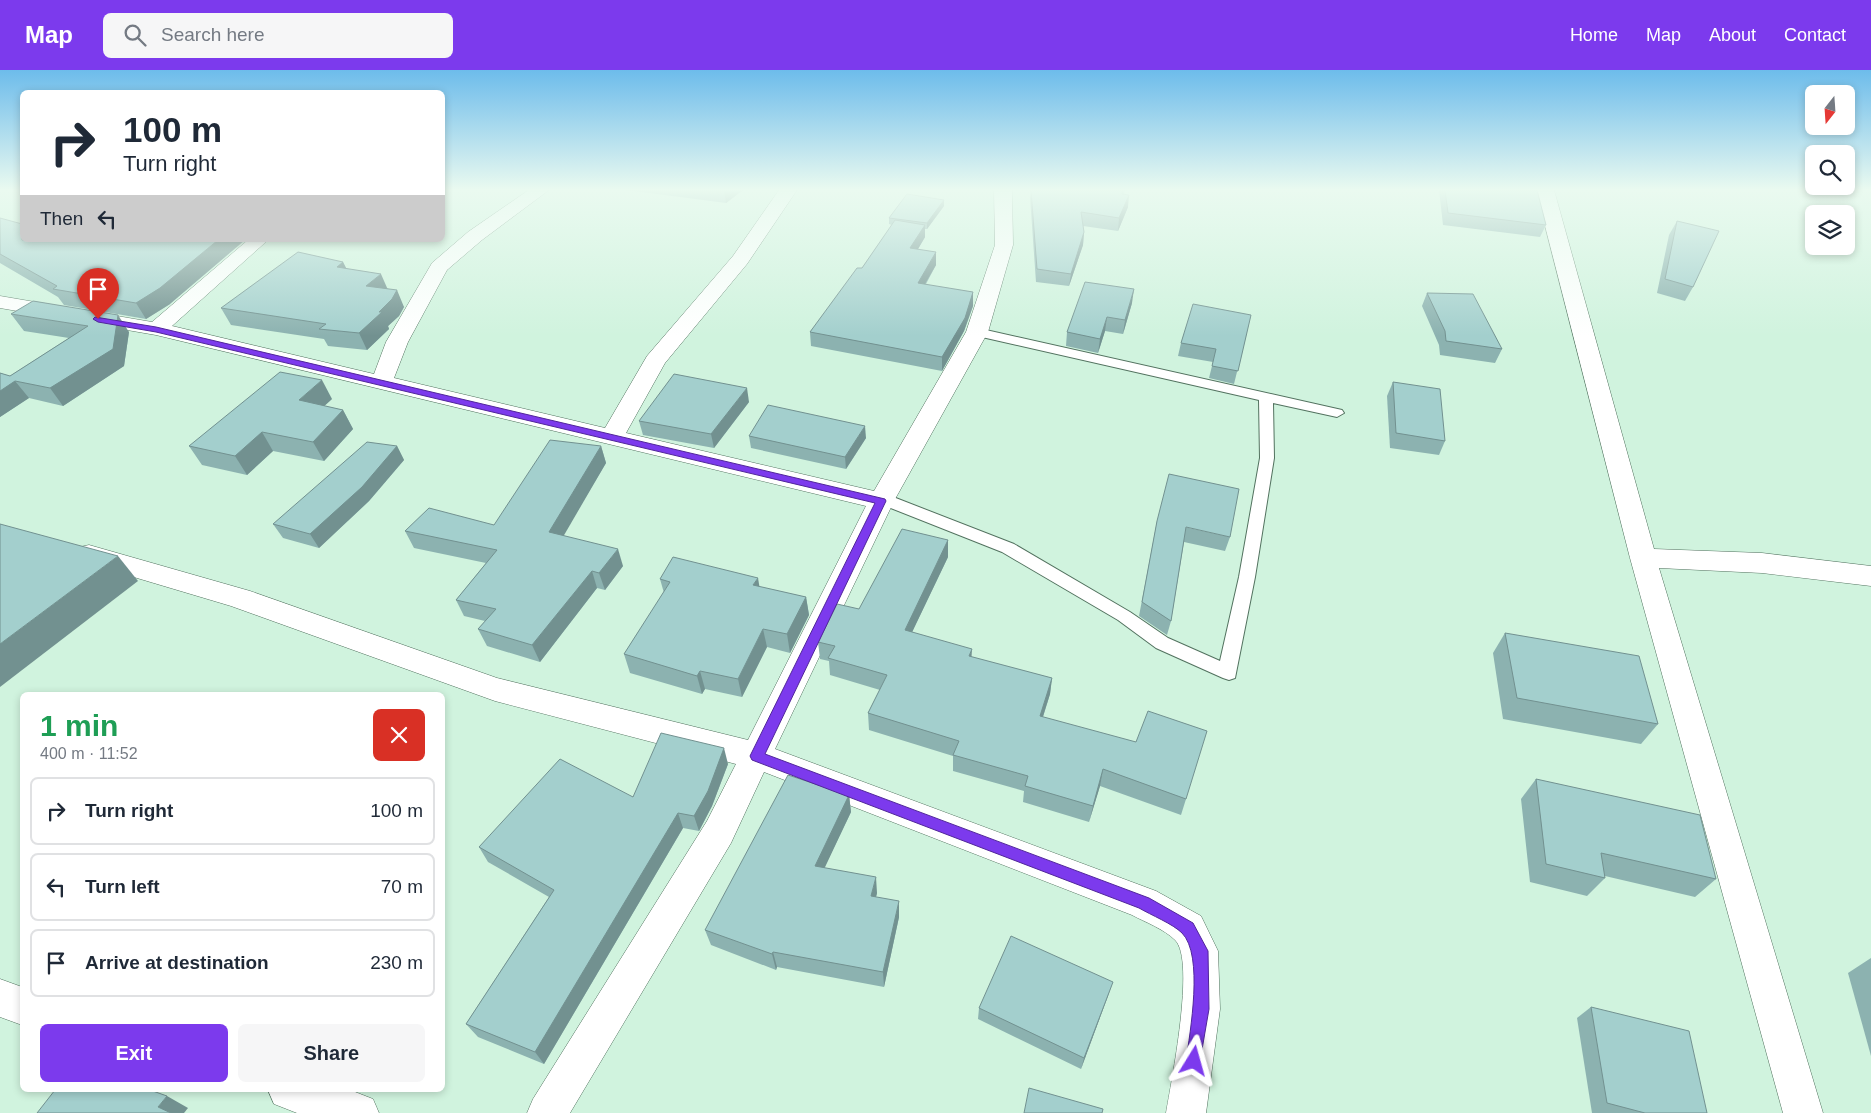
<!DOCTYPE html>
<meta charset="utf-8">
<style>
body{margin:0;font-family:Helvetica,sans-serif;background:#f6f6f7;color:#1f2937;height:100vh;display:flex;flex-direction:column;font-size:19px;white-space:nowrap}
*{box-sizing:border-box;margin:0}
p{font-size:16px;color:#747a83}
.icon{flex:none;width:28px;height:28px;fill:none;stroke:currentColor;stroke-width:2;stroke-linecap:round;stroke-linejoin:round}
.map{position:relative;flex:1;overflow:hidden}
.side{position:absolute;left:20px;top:622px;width:425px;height:400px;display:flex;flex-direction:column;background:#fff;border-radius:8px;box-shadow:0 2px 8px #0003}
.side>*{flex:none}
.banner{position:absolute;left:20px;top:20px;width:425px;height:152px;border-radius:8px;box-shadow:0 2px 8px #0003;background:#fff;color:#1f2937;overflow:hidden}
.needle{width:32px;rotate:197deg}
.fabs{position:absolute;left:1805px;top:15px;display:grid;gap:10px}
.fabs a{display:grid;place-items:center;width:50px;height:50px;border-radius:8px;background:#fff;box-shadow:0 2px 8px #0003;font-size:25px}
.pin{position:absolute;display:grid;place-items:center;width:42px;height:42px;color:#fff;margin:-51px -21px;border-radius:50% 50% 50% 0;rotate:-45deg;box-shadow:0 0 5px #0007}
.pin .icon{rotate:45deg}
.me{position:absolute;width:55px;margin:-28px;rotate:8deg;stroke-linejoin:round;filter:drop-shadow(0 0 4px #0008)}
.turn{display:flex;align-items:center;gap:18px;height:105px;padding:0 20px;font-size:22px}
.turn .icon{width:65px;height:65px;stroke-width:2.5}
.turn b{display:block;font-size:35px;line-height:42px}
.then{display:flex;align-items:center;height:48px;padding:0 20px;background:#0003;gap:10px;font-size:19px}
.round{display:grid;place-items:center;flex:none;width:52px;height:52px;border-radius:8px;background:#f6f6f7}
.head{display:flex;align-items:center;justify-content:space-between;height:85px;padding:0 20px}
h1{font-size:30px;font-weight:700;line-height:38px;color:#1e9e55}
.cta{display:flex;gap:10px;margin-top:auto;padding:10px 20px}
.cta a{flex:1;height:58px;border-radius:8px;background:#7c3aed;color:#fff;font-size:20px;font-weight:700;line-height:58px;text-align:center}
.cta a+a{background:#f6f6f7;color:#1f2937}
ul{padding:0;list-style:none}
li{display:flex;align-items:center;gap:15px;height:68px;margin:0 10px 8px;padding:0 10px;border:2px solid #e0e1e3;border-radius:8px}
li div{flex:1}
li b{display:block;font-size:19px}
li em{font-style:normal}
header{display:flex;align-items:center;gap:30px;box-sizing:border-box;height:70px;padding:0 25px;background:#7c3aed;color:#fff}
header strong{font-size:24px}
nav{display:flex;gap:28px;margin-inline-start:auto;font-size:18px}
.search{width:350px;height:45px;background:#f6f6f7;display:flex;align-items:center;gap:12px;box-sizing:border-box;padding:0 18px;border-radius:8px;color:#747a83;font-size:19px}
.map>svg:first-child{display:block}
</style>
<header>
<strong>Map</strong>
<div class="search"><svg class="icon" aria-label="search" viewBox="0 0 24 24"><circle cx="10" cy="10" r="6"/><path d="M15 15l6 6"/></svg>Search here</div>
<nav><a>Home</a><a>Map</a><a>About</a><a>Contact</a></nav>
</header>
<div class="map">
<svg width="1871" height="1043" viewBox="0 0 1871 1043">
<rect width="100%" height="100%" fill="#d0f3de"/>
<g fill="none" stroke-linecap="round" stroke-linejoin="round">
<defs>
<path id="service" d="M977,258L1342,340L1344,343L1337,347L1273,333L1274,388L1255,507L1235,608L1229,610L1223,608L1156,578L1118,550L1002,482L878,433L876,429L883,424L888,425L1014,474L1130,542L1168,568L1220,591L1239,507L1260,388L1259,330L973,265L971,262Z"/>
<g id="minor">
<path d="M529,120H549L482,170L447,200L408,272L394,308L605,358L647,286L733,186L779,120H797L747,194L665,293L626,363L874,421L966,262L995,175L994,120H1012L1013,175L988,262L894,431L775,679L1156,821L1201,846L1218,881L1220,939L1206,1043H1166C1171,1013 1196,890 1175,870C1164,859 1145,852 1132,845L764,702L731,773L570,1043H527L533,1029L707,751L736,694L495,631L231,536L80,491L76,484L80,477L89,475L250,521L497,608L748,670L866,436L156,265L0,238V226L152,252L248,170H268L172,256L374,304L386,272L432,193L468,162Z"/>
<path d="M1536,120H1554L1654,479L1762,483L1871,496V516L1762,503L1659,498L1823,1043H1783L1630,488Z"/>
<path d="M0,909L22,917V955L0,947Z"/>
<path d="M268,1020H350L373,1029L379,1043H297L274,1034Z"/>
</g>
</defs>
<use href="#service" stroke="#52725f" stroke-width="2"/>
<use href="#minor" stroke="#52725f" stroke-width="1"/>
<use href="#service" fill="#fff" fill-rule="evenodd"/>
<use href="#minor" fill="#fff" fill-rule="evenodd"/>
</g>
<g fill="#8cb2b0">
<path d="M626,120H743L726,133Z"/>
<path d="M1031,120H1125L1124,124L1128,137L1118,161L1083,156L1084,162L1083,175L1069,216L1036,212L1030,127Z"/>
<path d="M1439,120H1537L1546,155L1540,167L1443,155Z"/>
<path d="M944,136L927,159H925V167L918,179L936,195L926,214L973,236L964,261L942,301L811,276L810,262L862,198L892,155L889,154V148Z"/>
<path d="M0,148L170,234L146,249L64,235L58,227L0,193Z"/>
<path d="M1677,151L1693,217L1685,231L1657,223L1669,165Z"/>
<path d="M343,192L346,198L388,219L404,237L399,246L388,256L389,259L367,280L328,276L324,269L231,255L221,238Z"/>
<path d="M1427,223L1502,279L1495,293L1440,285L1439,275L1422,236Z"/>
<path d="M1132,233L1123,264L1105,261L1098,283L1066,276L1067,262Z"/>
<path d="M11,244L129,262L124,296L63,336L29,328L0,347V303L10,306L69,268L24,261Z"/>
<path d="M1251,245L1234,314L1209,308L1213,292L1178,286L1181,273Z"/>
<path d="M1393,312L1445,371L1439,385L1390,378L1387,326Z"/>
<path d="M332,329L324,336L343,340L353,359L324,391L273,381L247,405L202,395L189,376Z"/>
<path d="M749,332L714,378L643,365L639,351Z"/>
<path d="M749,366L866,368L846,399L751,378Z"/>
<path d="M397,376L404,390L369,431L319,478L283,468L273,454Z"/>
<path d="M601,376L606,393L563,465L623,496L605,520L597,518L540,592L487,576L478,559L485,551L464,546L456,530L486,493L414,478L405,461L494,455Z"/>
<path d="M1157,451L1230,467L1225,481L1184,472L1171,551L1167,565L1139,546Z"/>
<path d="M948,470V487L912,562L971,587L1052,608L1050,624L1043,647L1186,729L1181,745L1100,716L1089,752L1023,732L1024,721L953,701V686L869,660L868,643L880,620L830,605L829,591L820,589L818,572Z"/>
<path d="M660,509L759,517L806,527L809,545L790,583L767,577L742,627L705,619L702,624L630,603L624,584L664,523Z"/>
<path d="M1505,563L1658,654L1641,674L1503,649L1493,583Z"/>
<path d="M728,694L712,736L699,761L683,758L544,994L478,967L466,954L549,827L488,792L479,777L633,727Z"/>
<path d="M1536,709L1716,809L1695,827L1605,806V808L1587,826L1530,812L1521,729Z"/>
<path d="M849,725L851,742L824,798L877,823L876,827L899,847L884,917L777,897L776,900L711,875L705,860Z"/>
<path d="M1871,888V986L1848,903Z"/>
<path d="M1109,923L1081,999L978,949L979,938Z"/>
<path d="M1591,937L1707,1043H1592L1577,948Z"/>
</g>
<g fill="#729190">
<path d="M724,120H743L726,133Z"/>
<path d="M1129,125L1128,137L1118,161L1119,148Z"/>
<path d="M944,130V136L927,159V153Z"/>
<path d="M925,155V167L911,191L910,178Z"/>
<path d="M1084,162L1083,175L1069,216L1071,204Z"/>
<path d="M218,170H245L170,234L146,249L136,233Z"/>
<path d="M936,182V195L918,226V213Z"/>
<path d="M343,192L351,208L337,197Z"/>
<path d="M381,204L388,220L366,216Z"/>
<path d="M1134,219L1132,233L1123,264L1125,250Z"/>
<path d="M397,220L404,237L399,246L388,256L389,259L367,280L359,263Z"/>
<path d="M973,222V236L964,261L942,301V287Z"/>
<path d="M118,245L129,262L124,296L63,336L50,318Z"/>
<path d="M1107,247L1105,261L1098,283L1100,269Z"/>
<path d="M322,310L332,329L310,349L299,330Z"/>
<path d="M15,311L29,328L0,347V321Z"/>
<path d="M747,318L749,332L714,378L711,364Z"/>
<path d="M343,340L353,359L324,391L313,372Z"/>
<path d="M865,356L866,368L846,399L845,387Z"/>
<path d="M262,362L273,381L247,405L235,386Z"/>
<path d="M397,376L404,390L369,431L319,478L310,464Z"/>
<path d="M601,376L606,393L556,479L549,462Z"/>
<path d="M948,470V487L905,577V560Z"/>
<path d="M618,479L623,496L605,520L599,503Z"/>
<path d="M118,486L138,511L0,617V574Z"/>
<path d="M592,501L597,518L540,592L532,575Z"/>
<path d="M758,508L761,526L753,515Z"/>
<path d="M806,527L809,545L790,583L787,564Z"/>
<path d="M763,559L767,577L742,627L738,609Z"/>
<path d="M972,579L971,596L969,586Z"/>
<path d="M700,601L705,619L702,624L697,606Z"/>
<path d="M1052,608L1050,624L1038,662L1040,646Z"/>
<path d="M724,678L728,694L712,736L699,761L694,746Z"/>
<path d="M1103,699L1100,716L1089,752L1093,736Z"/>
<path d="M849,725L851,742L818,812L815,796Z"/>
<path d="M678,743L683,758L544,994L535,982Z"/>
<path d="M876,807L877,823L872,842L871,826Z"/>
<path d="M899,831V847L884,917L883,902Z"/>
<path d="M773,882L777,897L776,900L772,884Z"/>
<path d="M1113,912L1109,923L1081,999L1084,988Z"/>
<path d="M167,1026L188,1038L184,1043H168L158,1037Z"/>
</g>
<g fill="#a3cfcd" stroke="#729190">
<path d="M1031,120H1123L1122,124L1129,125L1119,148L1081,142L1084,162L1071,204L1037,199Z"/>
<path d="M1445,120H1537L1546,155L1448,143Z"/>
<path d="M907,124L944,130L927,153L889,148Z"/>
<path d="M0,148L22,154V170H218L160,218L136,233L53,219L57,216L0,184Z"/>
<path d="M895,150L925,155L910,178L936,182L918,213L973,222L965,248L942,287L810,262L857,198H862Z"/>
<path d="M1677,151L1719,161L1693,217L1665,209Z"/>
<path d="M298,182L343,192L337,197L381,204L366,216L397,220L392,229L379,242H382L359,263L319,259L326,254L221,238Z"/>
<path d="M1085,212L1134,219L1125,250L1107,247L1100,269L1067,262Z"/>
<path d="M1427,223L1473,224L1502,279L1446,271L1445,261Z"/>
<path d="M33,231L118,245L113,279L50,318L15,311L0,321V303L10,306L88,256L11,244Z"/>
<path d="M1193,234L1251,245L1238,301L1212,296L1216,279L1181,273Z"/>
<path d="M280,302L322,310L299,330L343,340L313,372L262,362L235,386L189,376Z"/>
<path d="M674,304L747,318L711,364L639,351Z"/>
<path d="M1393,312L1440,319L1445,371L1396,363Z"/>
<path d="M768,335L865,356L845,387L749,366Z"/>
<path d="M550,370L601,376L549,462L618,479L599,503L592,501L532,575L478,559L496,539L456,530L497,480L405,461L429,438L494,455Z"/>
<path d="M367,372L397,376L362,417L310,464L273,454Z"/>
<path d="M1169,404L1239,419L1230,467L1186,457L1171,551L1142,532L1157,451Z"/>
<path d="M0,454L118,486L0,574Z"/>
<path d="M902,459L948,470L905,560L972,579L969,586L1052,608L1040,646L1136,672L1148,641L1207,661L1186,729L1103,699L1093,736L1025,716L1028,706L953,685L959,671L868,643L887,605L828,588L835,576L818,572L837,534L859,539Z"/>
<path d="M673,487L758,508L753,515L806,527L787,564L763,559L738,609L700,601L697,606L624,584L670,512L660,509Z"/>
<path d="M1505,563L1639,586L1658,654L1517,628Z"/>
<path d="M661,663L724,678L708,721L694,746L678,743L535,982L466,954L554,820L479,777L560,689L633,727Z"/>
<path d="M788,705L849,725L815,796L876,807L871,826L899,831L883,902L773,882L772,884L705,860Z"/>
<path d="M1536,709L1700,745L1716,809L1601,783L1605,808L1546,794Z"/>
<path d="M1011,866L1113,912L1084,988L979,938Z"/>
<path d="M1591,937L1689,961L1707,1043H1645L1607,1033Z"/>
<path d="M1029,1018L1103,1039L1102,1043H1024Z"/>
<path d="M55,1020H150L167,1026L158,1037L171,1043H37Z"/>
</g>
<linearGradient id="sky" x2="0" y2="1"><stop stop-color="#6dbceb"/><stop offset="0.45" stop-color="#eafaf0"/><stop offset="1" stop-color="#eafaf0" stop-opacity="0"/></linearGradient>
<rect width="1871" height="266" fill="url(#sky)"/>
<path fill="#7c3aed" stroke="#51269a" d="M95,247L156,257L885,429L886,431L765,684L1149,828L1193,853L1208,881L1209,939L1199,997L1194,999L1188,997L1186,991C1190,962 1204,885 1182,863C1173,854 1151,845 1139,838L752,690L750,686L875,433L156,262L98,252L93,249Z"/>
</svg>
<div class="fabs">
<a><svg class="needle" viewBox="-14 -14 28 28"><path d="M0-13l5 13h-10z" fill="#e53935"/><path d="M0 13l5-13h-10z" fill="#747a83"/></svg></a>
<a><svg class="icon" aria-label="search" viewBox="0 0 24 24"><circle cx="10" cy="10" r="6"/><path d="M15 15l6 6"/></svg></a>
<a><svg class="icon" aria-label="layers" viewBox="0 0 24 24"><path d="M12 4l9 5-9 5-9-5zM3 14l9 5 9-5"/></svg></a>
</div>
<div class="pin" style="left:98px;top:249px;background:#d93025"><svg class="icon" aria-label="arrive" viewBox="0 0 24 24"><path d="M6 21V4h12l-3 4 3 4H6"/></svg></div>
<svg class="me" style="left:1194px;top:991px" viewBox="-20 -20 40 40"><path d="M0-17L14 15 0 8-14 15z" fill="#7c3aed" stroke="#fff" stroke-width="4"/></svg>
<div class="banner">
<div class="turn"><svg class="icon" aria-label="right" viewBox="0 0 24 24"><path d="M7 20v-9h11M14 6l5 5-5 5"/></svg><div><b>100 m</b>Turn right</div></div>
<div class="then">Then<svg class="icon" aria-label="left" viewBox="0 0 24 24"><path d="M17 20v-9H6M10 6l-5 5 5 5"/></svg></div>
</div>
<section class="side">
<div class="head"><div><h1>1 min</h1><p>400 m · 11:52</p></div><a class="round" style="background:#d93025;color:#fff"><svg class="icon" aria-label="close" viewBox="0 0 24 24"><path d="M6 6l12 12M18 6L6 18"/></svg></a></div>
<ul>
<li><svg class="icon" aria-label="right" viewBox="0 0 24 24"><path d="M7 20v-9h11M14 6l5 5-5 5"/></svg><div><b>Turn right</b></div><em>100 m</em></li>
<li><svg class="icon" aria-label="left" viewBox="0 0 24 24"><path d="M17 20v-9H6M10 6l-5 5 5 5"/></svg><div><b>Turn left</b></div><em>70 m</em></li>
<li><svg class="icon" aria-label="arrive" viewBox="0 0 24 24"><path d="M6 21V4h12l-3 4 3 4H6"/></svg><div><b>Arrive at destination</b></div><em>230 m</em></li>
</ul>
<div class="cta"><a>Exit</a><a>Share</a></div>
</section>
</div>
